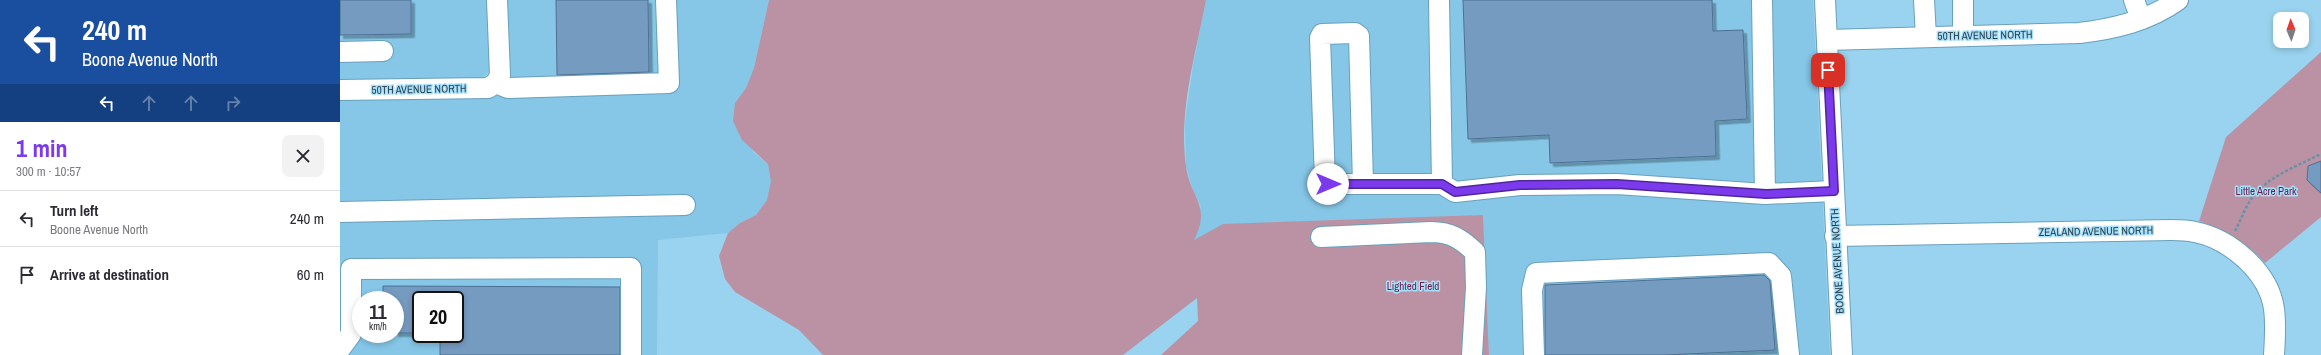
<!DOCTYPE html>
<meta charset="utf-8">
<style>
body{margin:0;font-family:"Archivo Narrow",sans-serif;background:#f2f2f3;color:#2b2b33;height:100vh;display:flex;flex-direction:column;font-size:15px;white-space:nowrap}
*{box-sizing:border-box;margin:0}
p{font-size:13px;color:#7c7c81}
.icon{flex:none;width:22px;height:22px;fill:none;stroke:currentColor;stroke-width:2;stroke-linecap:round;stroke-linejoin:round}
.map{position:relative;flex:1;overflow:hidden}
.details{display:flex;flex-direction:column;background:#fff;width:340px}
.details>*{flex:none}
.banner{background:#1a4fa0;color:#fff;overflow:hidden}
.needle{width:26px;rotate:358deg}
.controls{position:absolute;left:1933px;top:12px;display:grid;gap:8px}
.controls a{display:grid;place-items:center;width:36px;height:36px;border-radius:8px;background:#fff;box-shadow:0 2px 6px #0003;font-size:20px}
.speed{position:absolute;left:12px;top:291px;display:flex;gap:8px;font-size:20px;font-weight:700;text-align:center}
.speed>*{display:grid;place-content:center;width:52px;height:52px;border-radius:50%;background:#fff;box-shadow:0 2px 6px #0003;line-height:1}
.speed small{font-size:10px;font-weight:400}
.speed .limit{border:2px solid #111;border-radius:6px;background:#fff;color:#111}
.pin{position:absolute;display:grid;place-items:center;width:34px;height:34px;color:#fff;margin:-17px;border-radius:8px;box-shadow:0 2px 6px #0006}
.me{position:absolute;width:44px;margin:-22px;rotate:90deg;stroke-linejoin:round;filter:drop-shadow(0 0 3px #0008)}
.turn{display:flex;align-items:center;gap:14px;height:84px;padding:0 16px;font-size:18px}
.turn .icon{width:52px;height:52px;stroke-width:2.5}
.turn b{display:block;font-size:28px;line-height:34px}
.lanes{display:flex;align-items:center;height:38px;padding:0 16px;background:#0003;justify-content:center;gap:20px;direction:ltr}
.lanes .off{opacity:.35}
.round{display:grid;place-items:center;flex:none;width:42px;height:42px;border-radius:8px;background:#f2f2f3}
.overview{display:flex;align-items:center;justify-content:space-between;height:68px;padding:0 16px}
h1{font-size:24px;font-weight:700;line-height:30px;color:#7c3aed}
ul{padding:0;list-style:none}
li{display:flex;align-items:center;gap:12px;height:56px;padding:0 16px;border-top:1px solid #e1e1e2}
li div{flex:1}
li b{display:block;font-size:15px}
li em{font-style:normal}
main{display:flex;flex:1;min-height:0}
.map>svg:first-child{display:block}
</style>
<main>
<section class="details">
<div class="banner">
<div class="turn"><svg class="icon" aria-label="left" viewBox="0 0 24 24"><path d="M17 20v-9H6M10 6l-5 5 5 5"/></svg><div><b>240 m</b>Boone Avenue North</div></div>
<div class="lanes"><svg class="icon" aria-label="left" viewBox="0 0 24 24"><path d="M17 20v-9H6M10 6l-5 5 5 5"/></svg><svg class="icon off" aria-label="ahead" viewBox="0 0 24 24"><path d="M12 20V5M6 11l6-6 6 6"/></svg><svg class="icon off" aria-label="ahead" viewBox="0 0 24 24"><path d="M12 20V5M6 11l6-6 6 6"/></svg><svg class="icon off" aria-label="right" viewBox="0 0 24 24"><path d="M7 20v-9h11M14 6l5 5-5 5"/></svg></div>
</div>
<div class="overview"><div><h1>1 min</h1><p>300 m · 10:57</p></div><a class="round"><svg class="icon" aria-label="close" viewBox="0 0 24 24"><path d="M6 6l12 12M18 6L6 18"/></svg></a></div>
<ul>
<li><svg class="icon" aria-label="left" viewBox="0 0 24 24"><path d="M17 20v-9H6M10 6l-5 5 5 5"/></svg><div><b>Turn left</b><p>Boone Avenue North</p></div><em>240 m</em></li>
<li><svg class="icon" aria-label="arrive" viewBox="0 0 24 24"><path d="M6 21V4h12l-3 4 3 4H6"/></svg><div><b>Arrive at destination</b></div><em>60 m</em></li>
</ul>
</section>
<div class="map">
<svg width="1981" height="355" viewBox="0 0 1981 355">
<defs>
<filter id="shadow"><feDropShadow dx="3.5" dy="3.5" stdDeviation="0" flood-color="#0004"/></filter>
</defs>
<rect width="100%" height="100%" fill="#9ad3ef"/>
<g fill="#86c6e6" fill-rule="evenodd">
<path d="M0,0H148L150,70L142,79L0,83Z"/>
<path d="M166,0H429L414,68L406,88L395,103L413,152L428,164L432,181L427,200L416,215L400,223L388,233L318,240L317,355H0V101L154,97L162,92ZM21,300H55V334H21ZM81,300H115V334H81Z"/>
<path d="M866,0H1473L1490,355H1149L1143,215L853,241L861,207L853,190L846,166L845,122L853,66Z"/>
</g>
<g fill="#ba92a4">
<path d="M429,0H866C856,53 838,111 846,166C850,198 872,205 854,240L883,224L1143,215L1149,355H821L858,321L857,298L783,355H483L459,330L395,292L385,279L379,256L388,233L400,223L416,215L427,200L431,181L428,164L402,140L393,121L395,103L406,88L414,68Z"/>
<path d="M1981,52V217L1925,263C1906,242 1886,231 1859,221L1886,137Z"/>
</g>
<g fill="#769bc1" stroke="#4d7094" filter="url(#shadow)">
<path d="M0,0H71V34L0,35Z"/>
<path d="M216,0H308L309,72L217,75Z"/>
<path d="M1123,0H1372L1373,31L1403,30L1407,119L1375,121L1376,156L1210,163L1209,135L1128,139Z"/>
<path d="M1981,161V193L1967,180L1968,166Z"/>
<path d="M1424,275L1430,281L1435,350L1324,355H1205V285Z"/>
<path d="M43,286L280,287V355H100V343L91,334H115V300H81V333H55V300H43Z"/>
</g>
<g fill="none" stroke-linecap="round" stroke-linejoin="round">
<defs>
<g id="minor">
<path d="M1099,0L1102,184L1115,192L1180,185L1277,184L1425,194"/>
<path d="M1422,0L1425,194L1494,191"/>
<path d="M1485,0L1502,355"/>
<path d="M1584,0L1586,37"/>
<path d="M1623,0V36"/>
<path d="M1794,0L1801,19"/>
<path d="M1487,40L1739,33C1774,29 1809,21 1838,0"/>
<path d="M0,52L43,51"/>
<path d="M156,83L168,88L329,83L326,0"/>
<path d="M156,83L160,75L157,0"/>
<path d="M0,90L148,88L156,83"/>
<path d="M1023,184L1019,36L1015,33L982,34L980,38L985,181L988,184H1102"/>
<path d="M0,212L345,205"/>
<path d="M1495,236L1831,230C1838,230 1847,230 1855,232C1890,239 1929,272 1934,309C1936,324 1935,340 1934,355"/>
<path d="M981,237L1091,232C1111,232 1121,239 1135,252L1136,287L1132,355"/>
<path d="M0,349L11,334V269L291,268V355"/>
<path d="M1194,355L1192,290L1196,273L1429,263L1441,276L1449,355"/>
</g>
</defs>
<use href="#minor" stroke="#69a0bb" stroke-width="22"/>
<path stroke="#6791a6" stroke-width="2.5" stroke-dasharray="3 2" stroke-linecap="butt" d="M1895,231C1901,220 1906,205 1914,195C1928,177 1961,164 1981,154"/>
<use href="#minor" stroke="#fff" stroke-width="20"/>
</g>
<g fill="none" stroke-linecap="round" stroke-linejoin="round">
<defs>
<path id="route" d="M988,184H1102L1115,192L1180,185L1277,184L1426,194L1494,191L1488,70"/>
</defs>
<use href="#route" stroke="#51269a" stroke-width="10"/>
<use href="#route" stroke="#7c3aed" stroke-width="7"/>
</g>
<g text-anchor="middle" stroke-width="3" stroke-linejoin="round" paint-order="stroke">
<g font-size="11" fill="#28404b" stroke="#a7e0fd">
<text transform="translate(1645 35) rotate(-1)" y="4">50TH AVENUE NORTH</text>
<text transform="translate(79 89) rotate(-1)" y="4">50TH AVENUE NORTH</text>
<text transform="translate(1756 231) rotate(-1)" y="4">ZEALAND AVENUE NORTH</text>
<text transform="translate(1497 261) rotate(-93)" y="4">BOONE AVENUE NORTH</text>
</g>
<g font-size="11" fill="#671e47" stroke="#a7e0fd">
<text x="1926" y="195">Little Acre Park</text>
<text x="1073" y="290">Lighted Field</text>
</g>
</g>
</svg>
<div class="controls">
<a><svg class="needle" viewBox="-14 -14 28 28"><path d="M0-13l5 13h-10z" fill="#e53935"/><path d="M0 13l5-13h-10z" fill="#7c7c81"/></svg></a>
</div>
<div class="speed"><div>11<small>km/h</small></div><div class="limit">20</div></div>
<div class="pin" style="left:1488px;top:70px;background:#d93025"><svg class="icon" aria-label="arrive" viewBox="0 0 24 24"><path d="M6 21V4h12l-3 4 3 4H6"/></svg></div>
<svg class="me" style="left:988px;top:184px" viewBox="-20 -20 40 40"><circle r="19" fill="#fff"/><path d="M0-13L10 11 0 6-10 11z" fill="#7c3aed"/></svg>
</div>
</main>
